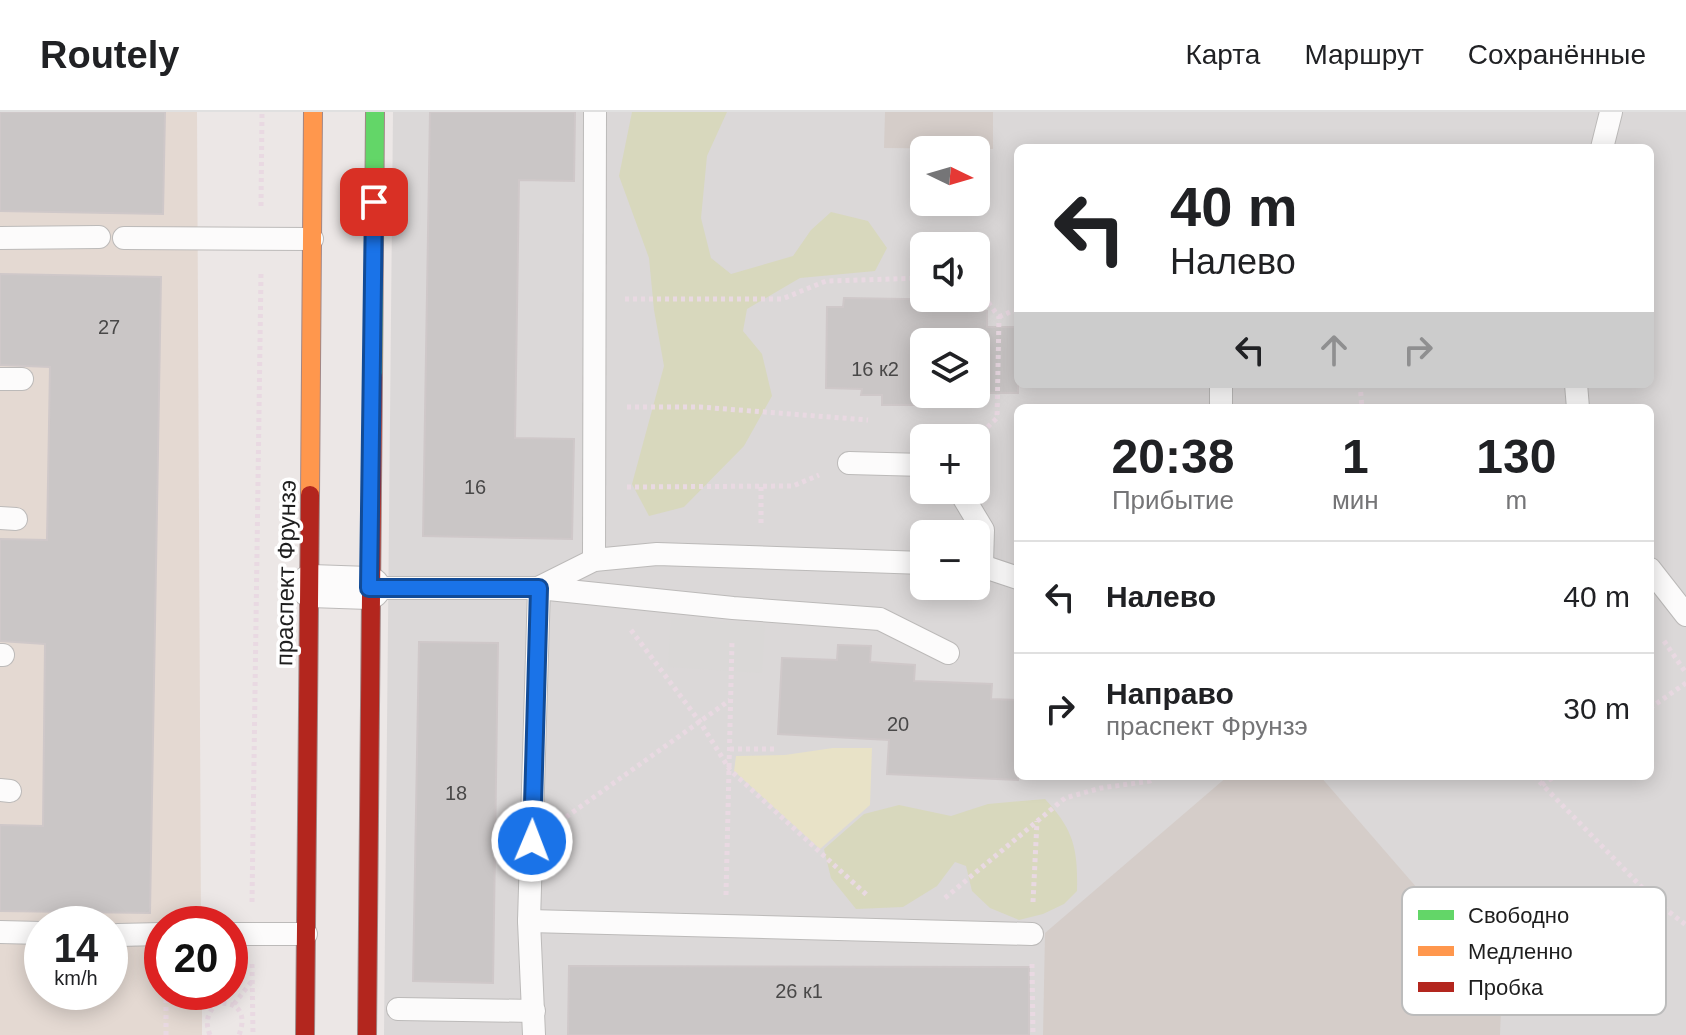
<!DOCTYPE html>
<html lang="ru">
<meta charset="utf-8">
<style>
body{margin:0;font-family:Arial,sans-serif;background:#f6f6f6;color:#202124;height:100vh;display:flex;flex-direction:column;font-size:30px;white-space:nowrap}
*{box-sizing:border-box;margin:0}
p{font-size:26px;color:#757577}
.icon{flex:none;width:44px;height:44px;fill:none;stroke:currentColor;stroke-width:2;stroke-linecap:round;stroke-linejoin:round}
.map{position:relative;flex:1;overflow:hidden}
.panel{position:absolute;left:1014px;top:292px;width:640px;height:376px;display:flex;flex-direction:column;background:#fff;border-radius:12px;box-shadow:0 4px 20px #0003}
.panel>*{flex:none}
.hud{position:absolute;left:1014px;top:32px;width:640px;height:244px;border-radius:12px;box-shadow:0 4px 20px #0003;background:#fff;color:#202124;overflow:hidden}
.needle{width:52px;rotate:95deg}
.tools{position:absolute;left:910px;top:24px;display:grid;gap:16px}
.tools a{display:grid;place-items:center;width:80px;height:80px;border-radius:12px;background:#fff;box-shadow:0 4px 20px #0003;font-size:40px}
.speed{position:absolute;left:24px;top:794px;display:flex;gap:16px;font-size:40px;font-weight:700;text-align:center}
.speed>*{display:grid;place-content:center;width:104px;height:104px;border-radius:50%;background:#fff;box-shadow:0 4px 20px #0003;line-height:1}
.speed small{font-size:20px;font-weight:400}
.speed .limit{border:12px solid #d22;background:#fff;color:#111}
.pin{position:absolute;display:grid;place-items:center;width:68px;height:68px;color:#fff;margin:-34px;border-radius:16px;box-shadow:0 4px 12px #0006}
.me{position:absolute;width:88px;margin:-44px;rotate:1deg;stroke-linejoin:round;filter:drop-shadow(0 0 6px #0008)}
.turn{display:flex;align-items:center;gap:28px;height:168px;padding:0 24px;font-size:36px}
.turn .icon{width:104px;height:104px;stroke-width:2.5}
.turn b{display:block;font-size:56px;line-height:68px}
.lanes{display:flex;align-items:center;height:76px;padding:0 24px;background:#0003;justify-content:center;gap:40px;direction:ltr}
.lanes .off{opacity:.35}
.eta{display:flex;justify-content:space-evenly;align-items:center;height:136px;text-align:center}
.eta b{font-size:48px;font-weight:700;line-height:56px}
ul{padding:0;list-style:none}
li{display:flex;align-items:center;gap:24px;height:112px;padding:0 24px;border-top:2px solid #e0e0e0}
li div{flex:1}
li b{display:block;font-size:30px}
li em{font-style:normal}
header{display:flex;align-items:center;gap:48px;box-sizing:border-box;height:112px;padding:0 40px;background:#fff;border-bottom:2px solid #e0e0e0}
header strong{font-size:38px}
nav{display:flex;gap:44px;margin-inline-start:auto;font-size:28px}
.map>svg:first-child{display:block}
</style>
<header>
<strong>Routely</strong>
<nav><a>Карта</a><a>Маршрут</a><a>Сохранённые</a></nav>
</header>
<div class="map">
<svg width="1686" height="923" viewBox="0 0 1686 923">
<rect width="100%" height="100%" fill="#ece7e6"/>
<path fill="#dbd8d8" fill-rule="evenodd" d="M393,0H1686V923H384ZM1018,36H1650V272H1018ZM924,38H976V90H924ZM924,134H976V186H924ZM924,230H976V282H924ZM1018,296H1650V664H1018ZM924,326H976V378H924ZM924,422H976V474H924Z"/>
<path fill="#e4d9d2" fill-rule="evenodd" d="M0,0H197L201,812H162V880H202V923H0ZM42,812H110V880H42Z"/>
<g fill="#d5cdc9">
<path d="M885,0H993V37L884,36Z"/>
<path d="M1228,664H1320L1502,874L1500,923H1043L1045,821Z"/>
</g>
<path fill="#e8e2c7" d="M833,636H872L870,693L820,737L734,659L736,644L785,643Z"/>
<g fill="#d8d8bd">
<path d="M632,0H727L707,44L701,106L711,146L731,162L793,144L811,118L831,100L868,109L887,136L875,159L800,166L747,197L743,219L762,242L772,284L744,334L684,395L649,404L632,372L664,254L654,198L649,146L619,64Z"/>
<path d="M1045,687C1074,718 1078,737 1077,779L1064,792L1043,802L1019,808L990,796L972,779L966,754L955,750L937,774L903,795L856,797L831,766L824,737L864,702L899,693L951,704L988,692Z"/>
</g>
<path fill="#dad8d7" d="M671,506L765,512L762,561L668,555Z"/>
<g fill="#cac6c6" stroke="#cfc8c9" stroke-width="2">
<path d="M0,0H165L163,102L0,99Z"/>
<path d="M430,0H575L574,69L519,68L515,326L574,327L572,427L423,424Z"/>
<path d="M0,162L161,165L150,801L0,799V713L43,714L45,532L0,529V427L47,428L50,255L0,253Z"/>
<path d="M844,186L964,188L963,199H987V215H1018V281H976V230H924V282H940L939,288L915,287V293H882V283H861L862,277L826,276L827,195H843Z"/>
<path d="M419,530L498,531L493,871L413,869Z"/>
<path d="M838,533L871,534L870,550L915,553L914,569L992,572L991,587L1018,588V668L887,662L889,628L778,622L782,546L837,548Z"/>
<path d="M569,854L1029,855V923H568Z"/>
</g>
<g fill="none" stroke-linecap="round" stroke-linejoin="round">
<defs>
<g id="lane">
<path d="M1602,36L1611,0"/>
<path d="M0,126L99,125"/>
<path d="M124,126L312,127"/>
<path d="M0,267H22"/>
<path d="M1576,272L1578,296"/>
<path d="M1221,296V272"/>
<path d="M849,351L924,353"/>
<path d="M959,378L983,418L982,452"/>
<path d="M0,406L16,407"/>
<path d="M594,448L595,0"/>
<path d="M976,452L1018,466"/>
<path d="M1650,457L1686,503"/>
<path d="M540,475L594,448L657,442L924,451"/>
<path d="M369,476H539L733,496L880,507L948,541"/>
<path d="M0,543H3"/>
<path d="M0,678L10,679"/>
<path d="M529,809L1032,822"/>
<path d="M0,820L42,821"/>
<path d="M230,822H306"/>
<path d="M118,823L162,822"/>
<path d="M398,897L534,899"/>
<path d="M534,923L529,809L539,476"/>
</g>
<path id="street" d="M311,474L369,476"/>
<path id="fast" d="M373,265L375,0"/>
<path id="slow" d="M310,383L313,0"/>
<g id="jam">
<path d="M305,923L310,383"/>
<path d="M367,923L373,265"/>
</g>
</defs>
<use href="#lane" stroke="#bcbab9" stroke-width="24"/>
<use href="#street" stroke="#bcbab9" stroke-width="44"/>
<use href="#fast" stroke="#a18685" stroke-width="20"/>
<use href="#slow" stroke="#a18685" stroke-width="20"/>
<use href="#jam" stroke="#a18685" stroke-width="20"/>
<g stroke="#e9d9e2" stroke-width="5" stroke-dasharray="4 4" stroke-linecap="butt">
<path d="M261,94L262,0"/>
<path d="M625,187H782L826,169L924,166"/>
<path d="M999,205L1012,199H1018"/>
<path d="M1360,272L1362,296"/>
<path d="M627,295H700L868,308"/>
<path d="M976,326L997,306L999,205L976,174"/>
<path d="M627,375L793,374L819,363"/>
<path d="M761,375V413"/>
<path d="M631,518L700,610L730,658L868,784"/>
<path d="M1664,529L1686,561"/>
<path d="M1650,596L1686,571"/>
<path d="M730,637H775"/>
<path d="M1534,664L1655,789L1686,813"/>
<path d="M1542,673L1555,664"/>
<path d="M566,705L730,588"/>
<path d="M726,783L732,529"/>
<path d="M945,786L1065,686L1101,676L1150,669L1157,664"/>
<path d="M252,790L261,160"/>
<path d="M1033,790L1037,709"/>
<path d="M252,852L253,923"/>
<path d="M1032,852L1033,923"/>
<path d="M234,892L252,869"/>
<path d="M166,923V880"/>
<path d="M210,923C205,911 207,902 216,892C239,888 247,903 239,923"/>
</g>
<use href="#lane" stroke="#fcfbfb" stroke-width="22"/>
<use href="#street" stroke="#fcfbfb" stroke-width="42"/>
<use href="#fast" stroke="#63d668" stroke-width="18"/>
<use href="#slow" stroke="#ff974d" stroke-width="18"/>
<use href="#jam" stroke="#b3261e" stroke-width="18"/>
</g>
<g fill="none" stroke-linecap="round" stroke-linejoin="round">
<defs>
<path id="route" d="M374,90L369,476H539L532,729"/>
</defs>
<use href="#route" stroke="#114b97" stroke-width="20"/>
<use href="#route" stroke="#1a73e8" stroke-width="14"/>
</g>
<g text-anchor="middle" stroke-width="7" stroke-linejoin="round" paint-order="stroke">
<g font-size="20" fill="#494848">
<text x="109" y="222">27</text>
<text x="875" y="264">16 к2</text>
<text x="475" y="382">16</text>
<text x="898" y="619">20</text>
<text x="456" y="688">18</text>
<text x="799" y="886">26 к1</text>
</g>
<g font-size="24" fill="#1e1e1e" stroke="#fff">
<text transform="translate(286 461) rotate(-89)" y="8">праспект Фрунзэ</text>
</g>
</g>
<rect x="1402" y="775" width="264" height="128" rx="12" fill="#fff" stroke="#bcbcbc" stroke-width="2"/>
<rect x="1418" y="798" width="36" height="10" fill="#63d668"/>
<rect x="1418" y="834" width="36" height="10" fill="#ff974d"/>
<rect x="1418" y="870" width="36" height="10" fill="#b3261e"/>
<g font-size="22" fill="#1e1e1e">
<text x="1468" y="811">Свободно</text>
<text x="1468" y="847">Медленно</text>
<text x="1468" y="883">Пробка</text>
</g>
</svg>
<div class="tools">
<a><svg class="needle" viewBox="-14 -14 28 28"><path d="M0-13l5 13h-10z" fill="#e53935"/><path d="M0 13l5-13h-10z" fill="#757577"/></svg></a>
<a><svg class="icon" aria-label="sound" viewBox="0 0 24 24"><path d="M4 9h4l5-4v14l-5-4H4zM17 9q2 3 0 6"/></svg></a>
<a><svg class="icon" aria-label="layers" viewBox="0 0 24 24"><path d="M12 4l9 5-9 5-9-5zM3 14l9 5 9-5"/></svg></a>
<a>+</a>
<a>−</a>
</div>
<div class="speed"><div>14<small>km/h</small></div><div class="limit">20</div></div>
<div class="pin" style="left:374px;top:90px;background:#d93025"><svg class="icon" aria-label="arrive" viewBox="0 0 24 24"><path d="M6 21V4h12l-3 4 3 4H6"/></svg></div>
<svg class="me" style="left:532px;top:729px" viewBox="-20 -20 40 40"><circle r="17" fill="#1a73e8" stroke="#fff" stroke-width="3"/><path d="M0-11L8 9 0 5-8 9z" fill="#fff"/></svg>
<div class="hud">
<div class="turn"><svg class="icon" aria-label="left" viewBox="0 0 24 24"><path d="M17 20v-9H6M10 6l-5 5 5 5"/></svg><div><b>40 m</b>Налево</div></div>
<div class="lanes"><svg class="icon" aria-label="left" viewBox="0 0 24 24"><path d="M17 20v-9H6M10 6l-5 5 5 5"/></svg><svg class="icon off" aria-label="ahead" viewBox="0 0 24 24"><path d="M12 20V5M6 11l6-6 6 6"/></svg><svg class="icon off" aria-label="right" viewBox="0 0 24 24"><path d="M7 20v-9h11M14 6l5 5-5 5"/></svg></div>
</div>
<section class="panel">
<div class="eta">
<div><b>20:38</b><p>Прибытие</p></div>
<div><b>1</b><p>мин</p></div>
<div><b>130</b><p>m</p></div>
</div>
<ul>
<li><svg class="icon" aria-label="left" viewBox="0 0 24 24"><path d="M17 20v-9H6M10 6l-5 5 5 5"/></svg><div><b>Налево</b></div><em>40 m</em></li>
<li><svg class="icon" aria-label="right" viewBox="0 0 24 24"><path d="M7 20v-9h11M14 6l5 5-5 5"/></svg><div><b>Направо</b><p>праспект Фрунзэ</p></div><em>30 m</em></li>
</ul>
</section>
</div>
